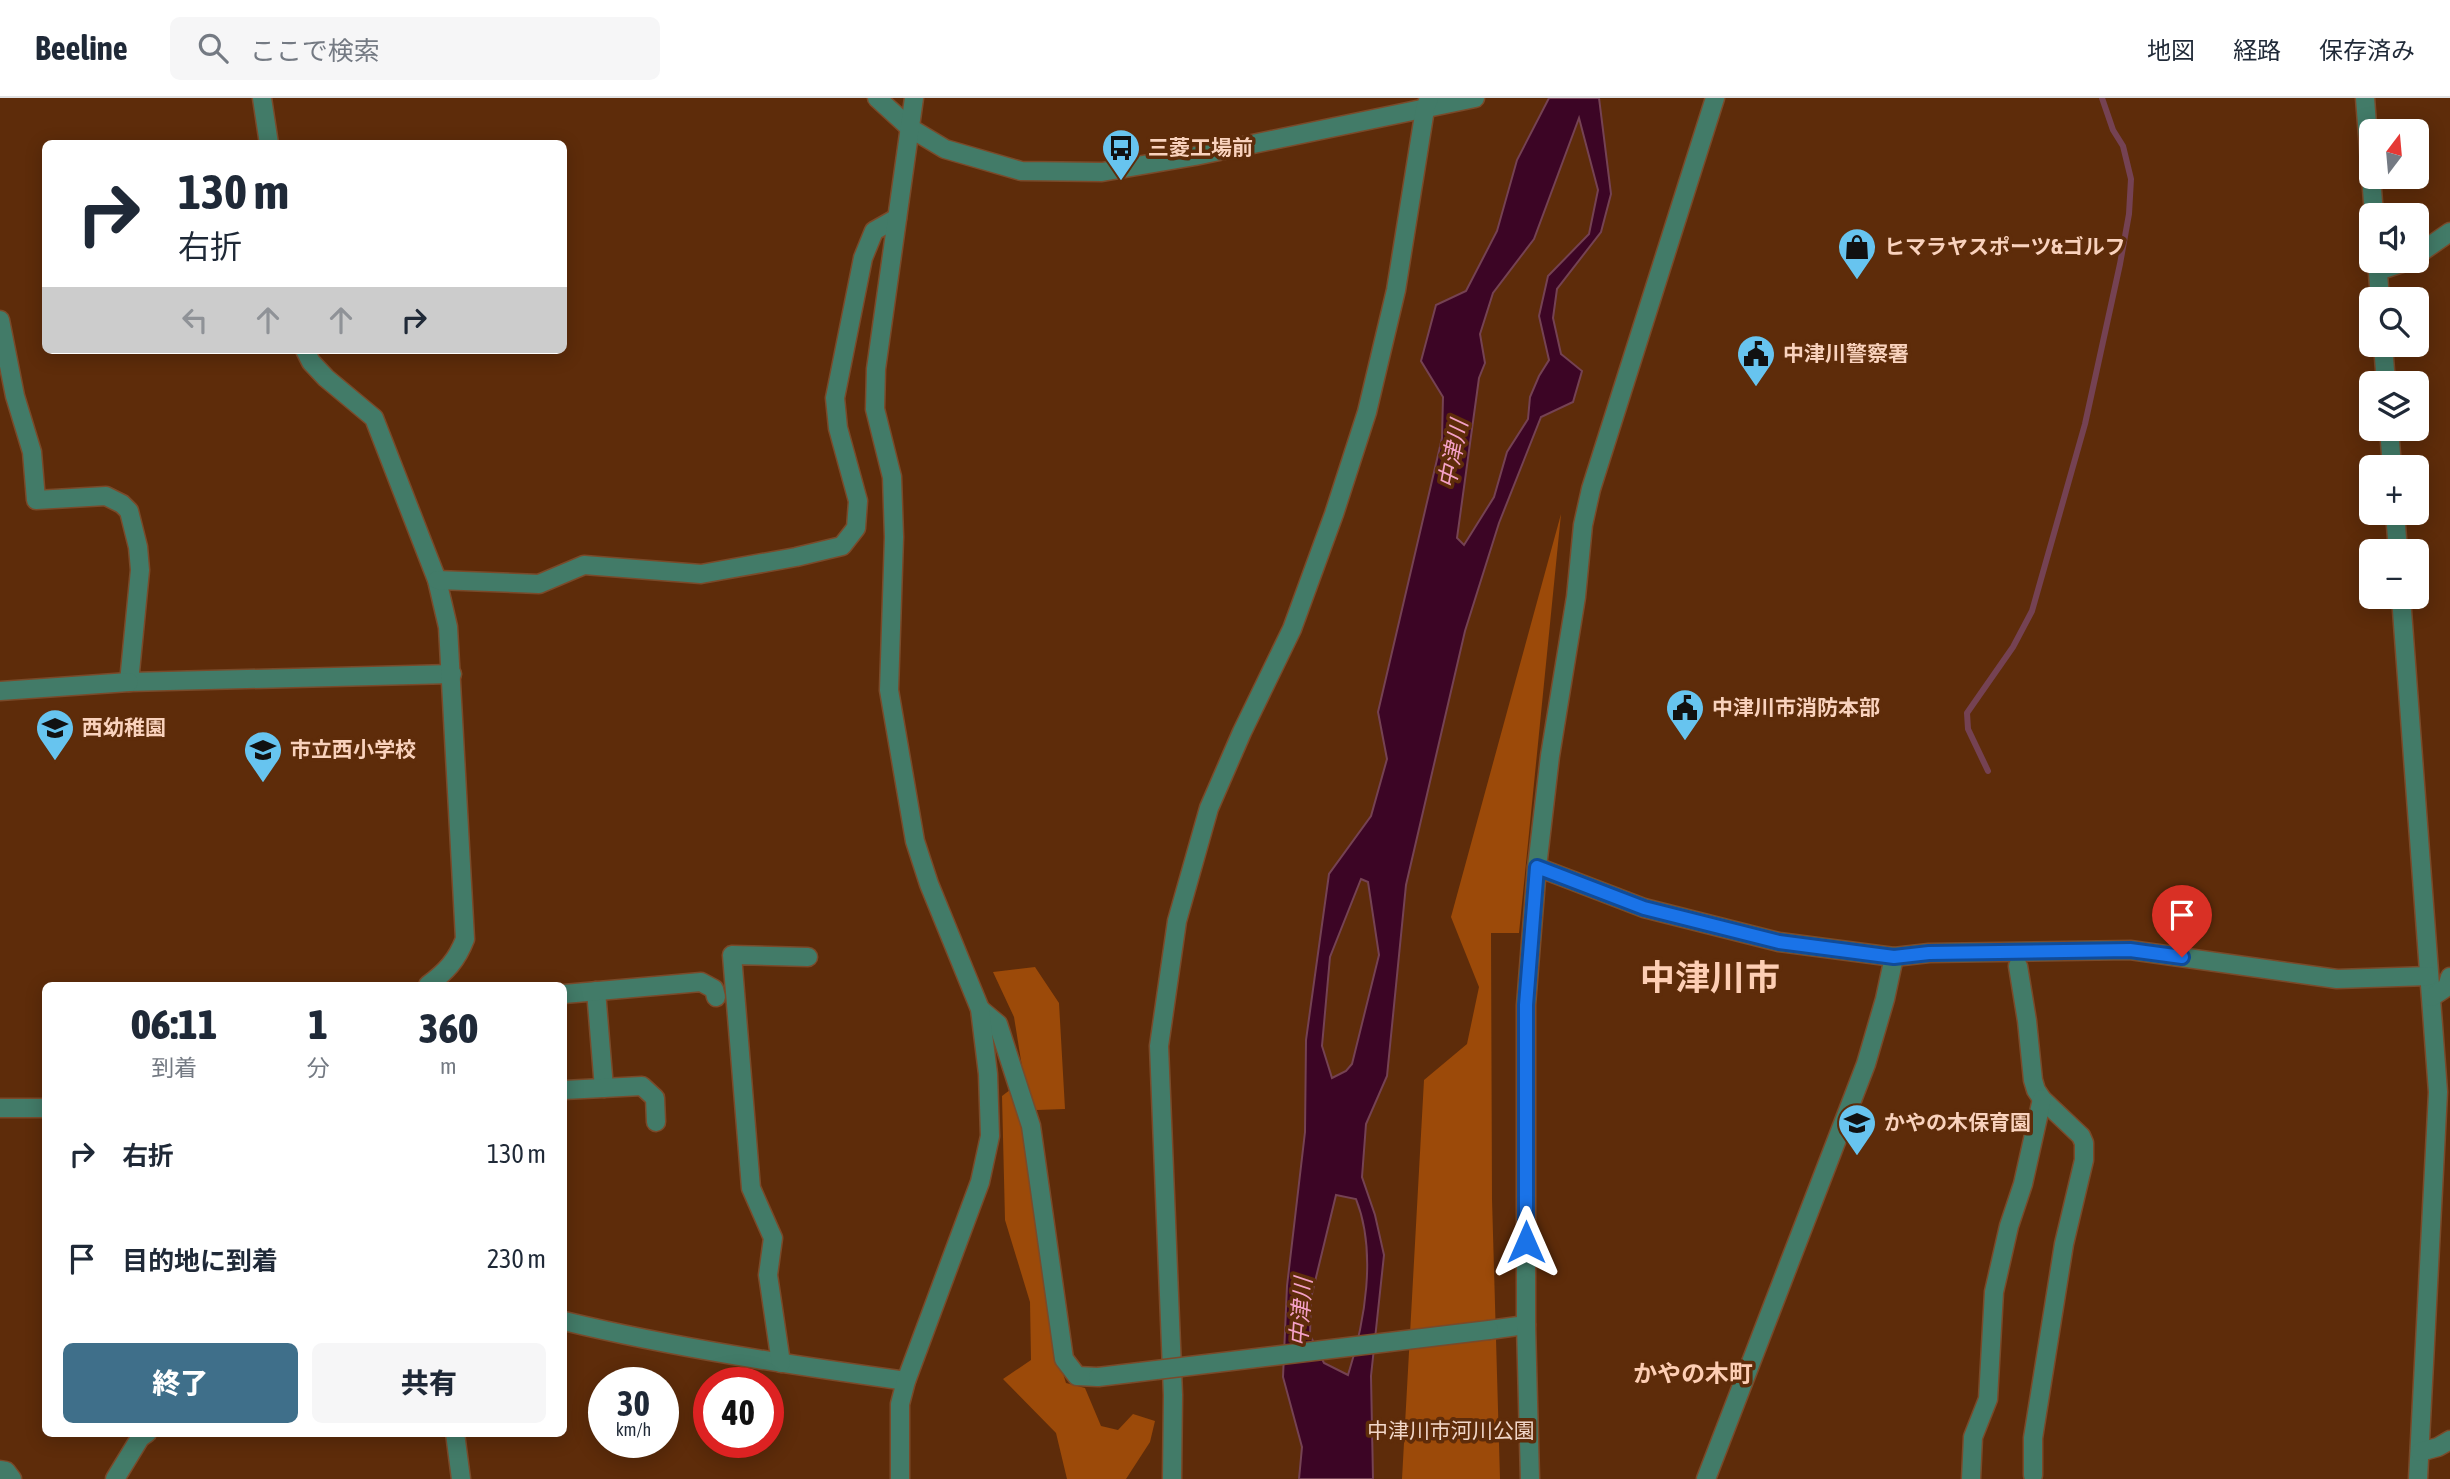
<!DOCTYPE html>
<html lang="ja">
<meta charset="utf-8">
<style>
body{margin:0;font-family:"Asap Condensed","Noto Sans JP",sans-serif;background:#f6f6f7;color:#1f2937;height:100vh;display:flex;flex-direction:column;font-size:26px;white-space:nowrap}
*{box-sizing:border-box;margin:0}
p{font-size:23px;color:#747a83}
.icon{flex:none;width:38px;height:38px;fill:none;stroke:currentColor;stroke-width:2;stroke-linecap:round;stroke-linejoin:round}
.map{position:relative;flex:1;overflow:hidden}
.panel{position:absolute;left:42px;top:884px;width:525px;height:455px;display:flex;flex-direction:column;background:#fff;border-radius:10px;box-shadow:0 4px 18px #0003}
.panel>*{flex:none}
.top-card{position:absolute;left:42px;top:42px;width:525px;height:214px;border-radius:10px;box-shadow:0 4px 18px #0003;background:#fff;color:#1f2937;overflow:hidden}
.needle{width:46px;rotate:16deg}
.controls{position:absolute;left:2359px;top:21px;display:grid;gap:14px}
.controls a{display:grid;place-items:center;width:70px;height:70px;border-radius:10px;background:#fff;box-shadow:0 4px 18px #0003;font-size:35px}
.speed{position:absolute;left:588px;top:1269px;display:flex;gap:14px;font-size:35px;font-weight:700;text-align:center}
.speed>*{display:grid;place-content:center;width:91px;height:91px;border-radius:50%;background:#fff;box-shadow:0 4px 18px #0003;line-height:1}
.speed small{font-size:18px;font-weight:400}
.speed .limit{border:10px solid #d22;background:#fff;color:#111}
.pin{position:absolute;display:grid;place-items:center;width:60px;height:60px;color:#fff;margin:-72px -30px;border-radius:50% 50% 50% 0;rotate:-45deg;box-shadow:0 0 7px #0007}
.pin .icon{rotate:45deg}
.me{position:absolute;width:77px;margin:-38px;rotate:0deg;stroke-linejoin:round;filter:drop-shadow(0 0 5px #0008)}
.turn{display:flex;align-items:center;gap:24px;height:147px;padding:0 21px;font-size:32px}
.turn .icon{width:91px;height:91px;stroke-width:2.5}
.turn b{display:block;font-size:49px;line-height:60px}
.lanes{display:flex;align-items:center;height:66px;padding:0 21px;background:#0003;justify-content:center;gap:35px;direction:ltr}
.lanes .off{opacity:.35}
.eta{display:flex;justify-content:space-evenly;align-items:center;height:119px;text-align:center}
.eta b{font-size:42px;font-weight:800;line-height:49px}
.primary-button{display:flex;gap:14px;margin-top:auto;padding:14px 21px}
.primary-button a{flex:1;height:80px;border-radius:10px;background:#3f6f8a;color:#fff;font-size:28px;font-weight:800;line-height:80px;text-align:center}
.primary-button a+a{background:#f6f6f7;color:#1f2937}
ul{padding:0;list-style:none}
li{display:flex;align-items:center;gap:21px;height:105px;padding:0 21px}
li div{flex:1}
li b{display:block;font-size:26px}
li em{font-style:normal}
header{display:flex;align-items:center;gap:42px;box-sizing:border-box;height:98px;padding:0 35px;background:#fff;border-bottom:2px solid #e0e1e3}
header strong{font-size:33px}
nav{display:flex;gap:38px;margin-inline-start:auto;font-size:24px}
.search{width:490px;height:63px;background:#f6f6f7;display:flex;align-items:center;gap:18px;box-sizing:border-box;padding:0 24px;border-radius:10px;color:#747a83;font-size:26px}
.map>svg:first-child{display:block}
</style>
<header>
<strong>Beeline</strong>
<div class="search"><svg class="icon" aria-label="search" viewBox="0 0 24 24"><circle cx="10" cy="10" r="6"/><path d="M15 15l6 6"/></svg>ここで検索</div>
<nav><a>地図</a><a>経路</a><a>保存済み</a></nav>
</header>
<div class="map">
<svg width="2450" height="1381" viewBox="0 0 2450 1381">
<rect width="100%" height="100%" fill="#5e2c0a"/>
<g fill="#9c4a09">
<path d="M1561,416L1519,835H1491L1492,1101L1500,1381H1402L1424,982L1467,946L1479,889L1451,819Z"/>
<path d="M1035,869L1059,905L1065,1011L1037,1012L1027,1031L1060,1266L1066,1285L1085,1290L1101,1328L1118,1332L1133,1316L1155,1323L1150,1344L1126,1381H1067L1056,1335L1003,1281L1031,1262L1030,1204L1005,1122L1002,998L1024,981L1014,919L993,874Z"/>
</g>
<path fill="#3c0525" stroke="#754253" stroke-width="2" fill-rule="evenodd" d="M1549,0H1599L1611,96L1601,134L1557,191L1553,220L1561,256L1582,273L1573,304L1541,319L1499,425L1465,533L1406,787L1387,978L1366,1026L1362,1079L1375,1117L1384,1157L1371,1278L1373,1381H1299L1302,1349L1283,1279L1287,1188L1305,1034L1306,942L1329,776L1371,718L1387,661L1378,614L1442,340L1443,299L1421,263L1436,207L1466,193L1497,133L1517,62ZM1579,20L1598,92L1589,136L1548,178L1539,218L1549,262L1539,278L1530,299L1528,321L1507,354L1494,399L1464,447L1457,440L1479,280L1485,265L1480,236L1493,195L1534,141ZM1361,781L1368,784L1379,857L1352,966L1346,973L1332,980L1322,948L1330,859ZM1336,1097L1356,1101C1377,1154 1365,1224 1348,1277L1324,1265L1310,1237L1311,1200Z"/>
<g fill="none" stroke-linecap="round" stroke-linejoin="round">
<path stroke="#754253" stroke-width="6" d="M1988,673L1968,631L1967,615L2013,549L2032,513L2085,326L2120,166L2129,116L2131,81L2123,48L2113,32L2102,0"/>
<defs>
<g id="minor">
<path d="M262,0L269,46"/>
<path d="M877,0L910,30L945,51L1021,73L1102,74L1195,58L1475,0"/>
<path d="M2365,0L2374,117"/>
<path d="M2417,157L2450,134"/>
<path d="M2377,163L2380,201"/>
<path d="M2378,173L2408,163"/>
<path d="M0,222L15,298L32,354L36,402L106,398L122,406L129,413L138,449L140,472L129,584L452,576"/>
<path d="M2383,247L2386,285"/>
<path d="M305,252L311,264L326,280L374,320L437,482L448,529L465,841C457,862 446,874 428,887"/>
<path d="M2389,331L2392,369"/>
<path d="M2395,415L2398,453"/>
<path d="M437,482L539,486L584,467L701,476L796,459L842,448L856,430L858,403L838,330L835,300L863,160L874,133L897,120"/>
<path d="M2401,499L2438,994L2418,1381"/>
<path d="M0,593L129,584"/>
<path d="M1537,769L1644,810L1779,844L1894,859L1929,855L2130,852L2337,881L2429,878"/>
<path d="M2018,868L2027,923L2033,982L2036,992L2042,1001L2081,1038L2084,1045V1062L2064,1146L2033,1340V1377"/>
<path d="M596,893L604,990"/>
<path d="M564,896L701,884L714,891L716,899"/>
<path d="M2432,899L2447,889L2450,879"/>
<path d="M980,911L998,926L1031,1028L1064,1261L1077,1278L1098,1279"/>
<path d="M564,992L642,988L655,1000L656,1024"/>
<path d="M0,1010H46"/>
<path d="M564,1223C676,1250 791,1267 906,1283"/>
<path d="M1489,1232L1526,1227"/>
<path d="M781,1265L768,1177L773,1140L751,1090L732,857L808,859"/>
<path d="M455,1335L461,1381"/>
<path d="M2420,1354L2438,1349L2450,1342"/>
<path d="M0,1372L6,1373L12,1381"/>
<path d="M115,1381L140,1340L147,1335"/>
<path d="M900,1381V1306L906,1283L980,1084L990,1038L988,976L980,911L929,786L915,743L889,592L894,439L892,379L875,311L876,271L914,0"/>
<path d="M1172,1381L1173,1297L1159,948L1177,823L1209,710L1242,634L1292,531L1334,416L1367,314L1396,192L1425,11L1429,0"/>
<path d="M1530,1381L1526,1227V907L1537,769L1550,658L1576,499L1583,427L1591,391L1715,0"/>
<path d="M1706,1381L1866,966L1885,901L1894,859"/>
<path d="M1971,1381L1973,1339L1988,1301L1994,1194L2009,1128L2023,1086L2042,1001"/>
</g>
</defs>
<use href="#minor" stroke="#7a4a2a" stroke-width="21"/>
<use href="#minor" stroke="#427b68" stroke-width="18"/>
<defs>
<path id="minor-bridge" d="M1098,1279L1489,1232"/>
</defs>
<use href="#minor-bridge" stroke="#7a4a2a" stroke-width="21" stroke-linecap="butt"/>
<use href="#minor-bridge" stroke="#427b68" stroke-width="18"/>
</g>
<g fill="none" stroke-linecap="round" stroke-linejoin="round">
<defs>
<path id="route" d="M1526,1144V907L1537,769L1644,810L1779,844L1894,859L1929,855L2130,852L2182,859"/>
</defs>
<use href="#route" stroke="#114b97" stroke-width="18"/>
<use href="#route" stroke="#1a73e8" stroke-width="12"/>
</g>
<defs>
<symbol id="bus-pin" viewBox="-11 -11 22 30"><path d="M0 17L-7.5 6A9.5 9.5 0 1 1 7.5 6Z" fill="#67c4ef" stroke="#5e2c0a"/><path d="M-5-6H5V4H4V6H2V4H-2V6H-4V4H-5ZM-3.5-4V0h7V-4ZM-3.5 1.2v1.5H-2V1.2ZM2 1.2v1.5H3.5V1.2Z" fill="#111"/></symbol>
<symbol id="shop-pin" viewBox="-11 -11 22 30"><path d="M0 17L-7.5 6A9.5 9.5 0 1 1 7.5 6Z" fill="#67c4ef" stroke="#5e2c0a"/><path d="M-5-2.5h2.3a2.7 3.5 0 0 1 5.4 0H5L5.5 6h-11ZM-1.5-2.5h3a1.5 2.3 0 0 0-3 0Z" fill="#111"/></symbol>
<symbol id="civic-pin" viewBox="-11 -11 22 30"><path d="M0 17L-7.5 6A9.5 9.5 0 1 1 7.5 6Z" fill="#67c4ef" stroke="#5e2c0a"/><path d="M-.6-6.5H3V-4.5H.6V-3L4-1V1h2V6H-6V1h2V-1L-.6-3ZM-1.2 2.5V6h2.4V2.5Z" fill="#111"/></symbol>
<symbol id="school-pin" viewBox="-11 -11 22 30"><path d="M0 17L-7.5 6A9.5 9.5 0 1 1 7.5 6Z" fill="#67c4ef" stroke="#5e2c0a"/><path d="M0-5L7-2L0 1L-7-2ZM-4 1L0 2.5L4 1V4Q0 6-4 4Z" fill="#111"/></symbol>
</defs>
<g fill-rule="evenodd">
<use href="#bus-pin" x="1099" y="28" width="44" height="60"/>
<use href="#shop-pin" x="1835" y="127" width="44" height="60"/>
<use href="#civic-pin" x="1734" y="234" width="44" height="60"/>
<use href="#civic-pin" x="1663" y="588" width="44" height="60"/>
<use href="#school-pin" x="33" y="608" width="44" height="60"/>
<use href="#school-pin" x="241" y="630" width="44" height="60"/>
<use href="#school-pin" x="1835" y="1003" width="44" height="60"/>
</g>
<g text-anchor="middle" stroke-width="7" stroke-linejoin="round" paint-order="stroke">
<g font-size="21" font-weight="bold" fill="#f9d2bd" stroke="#5e2c0a" text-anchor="start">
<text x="1148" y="57">三菱工場前</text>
<text x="1884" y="156">ヒマラヤスポーツ&amp;ゴルフ</text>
<text x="1783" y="263">中津川警察署</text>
<text x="1712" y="617">中津川市消防本部</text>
<text x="82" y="637">西幼稚園</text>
<text x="290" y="659">市立西小学校</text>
<text x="1884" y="1032">かやの木保育園</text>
</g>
<g font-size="21" fill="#f1d6c8" stroke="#5e2c0a">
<text x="1451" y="1340">中津川市河川公園</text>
</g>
<g font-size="23" font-style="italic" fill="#f4a1c7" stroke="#5e2c0a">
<text transform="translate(1453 356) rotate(-79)" y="8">中津川</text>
<text transform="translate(1301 1214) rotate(-86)" y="8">中津川</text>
</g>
<g font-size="24" font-weight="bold" fill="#fdceb4" stroke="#5e2c0a">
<text x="1693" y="1284">かやの木町</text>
</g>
<g font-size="35" font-weight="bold" fill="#fdceb4" stroke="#5e2c0a">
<text x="1710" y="892">中津川市</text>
</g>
</g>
</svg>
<div class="controls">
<a><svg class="needle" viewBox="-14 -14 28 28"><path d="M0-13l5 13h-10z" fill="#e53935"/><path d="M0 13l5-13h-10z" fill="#747a83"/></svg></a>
<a><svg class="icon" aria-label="sound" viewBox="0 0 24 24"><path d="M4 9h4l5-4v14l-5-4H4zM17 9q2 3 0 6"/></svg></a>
<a><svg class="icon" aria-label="search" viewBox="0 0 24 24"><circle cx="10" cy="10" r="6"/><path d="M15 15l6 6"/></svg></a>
<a><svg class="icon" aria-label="layers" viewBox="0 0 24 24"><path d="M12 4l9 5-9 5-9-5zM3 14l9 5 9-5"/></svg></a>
<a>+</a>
<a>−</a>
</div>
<div class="speed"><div>30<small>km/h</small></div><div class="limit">40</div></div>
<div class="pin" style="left:2182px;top:859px;background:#d93025"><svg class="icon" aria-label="arrive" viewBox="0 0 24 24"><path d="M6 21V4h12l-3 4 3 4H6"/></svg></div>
<svg class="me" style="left:1526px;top:1144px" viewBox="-20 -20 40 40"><path d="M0-17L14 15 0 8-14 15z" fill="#1a73e8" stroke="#fff" stroke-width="4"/></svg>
<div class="top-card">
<div class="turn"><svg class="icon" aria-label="right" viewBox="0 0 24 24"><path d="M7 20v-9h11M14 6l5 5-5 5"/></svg><div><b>130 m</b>右折</div></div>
<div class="lanes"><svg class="icon off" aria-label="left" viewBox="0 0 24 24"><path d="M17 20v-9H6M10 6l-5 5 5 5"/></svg><svg class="icon off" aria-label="ahead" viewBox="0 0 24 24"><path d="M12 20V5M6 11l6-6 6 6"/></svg><svg class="icon off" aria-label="ahead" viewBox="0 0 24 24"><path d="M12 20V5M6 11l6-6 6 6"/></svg><svg class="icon" aria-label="right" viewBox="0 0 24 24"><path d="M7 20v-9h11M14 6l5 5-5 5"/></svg></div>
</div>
<section class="panel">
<div class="eta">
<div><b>06:11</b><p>到着</p></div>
<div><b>1</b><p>分</p></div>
<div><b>360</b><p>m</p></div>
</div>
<ul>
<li><svg class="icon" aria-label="right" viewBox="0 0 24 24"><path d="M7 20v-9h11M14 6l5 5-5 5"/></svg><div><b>右折</b></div><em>130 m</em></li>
<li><svg class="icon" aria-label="arrive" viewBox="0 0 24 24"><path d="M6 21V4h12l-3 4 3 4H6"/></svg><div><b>目的地に到着</b></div><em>230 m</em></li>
</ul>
<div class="primary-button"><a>終了</a><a>共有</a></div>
</section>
</div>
